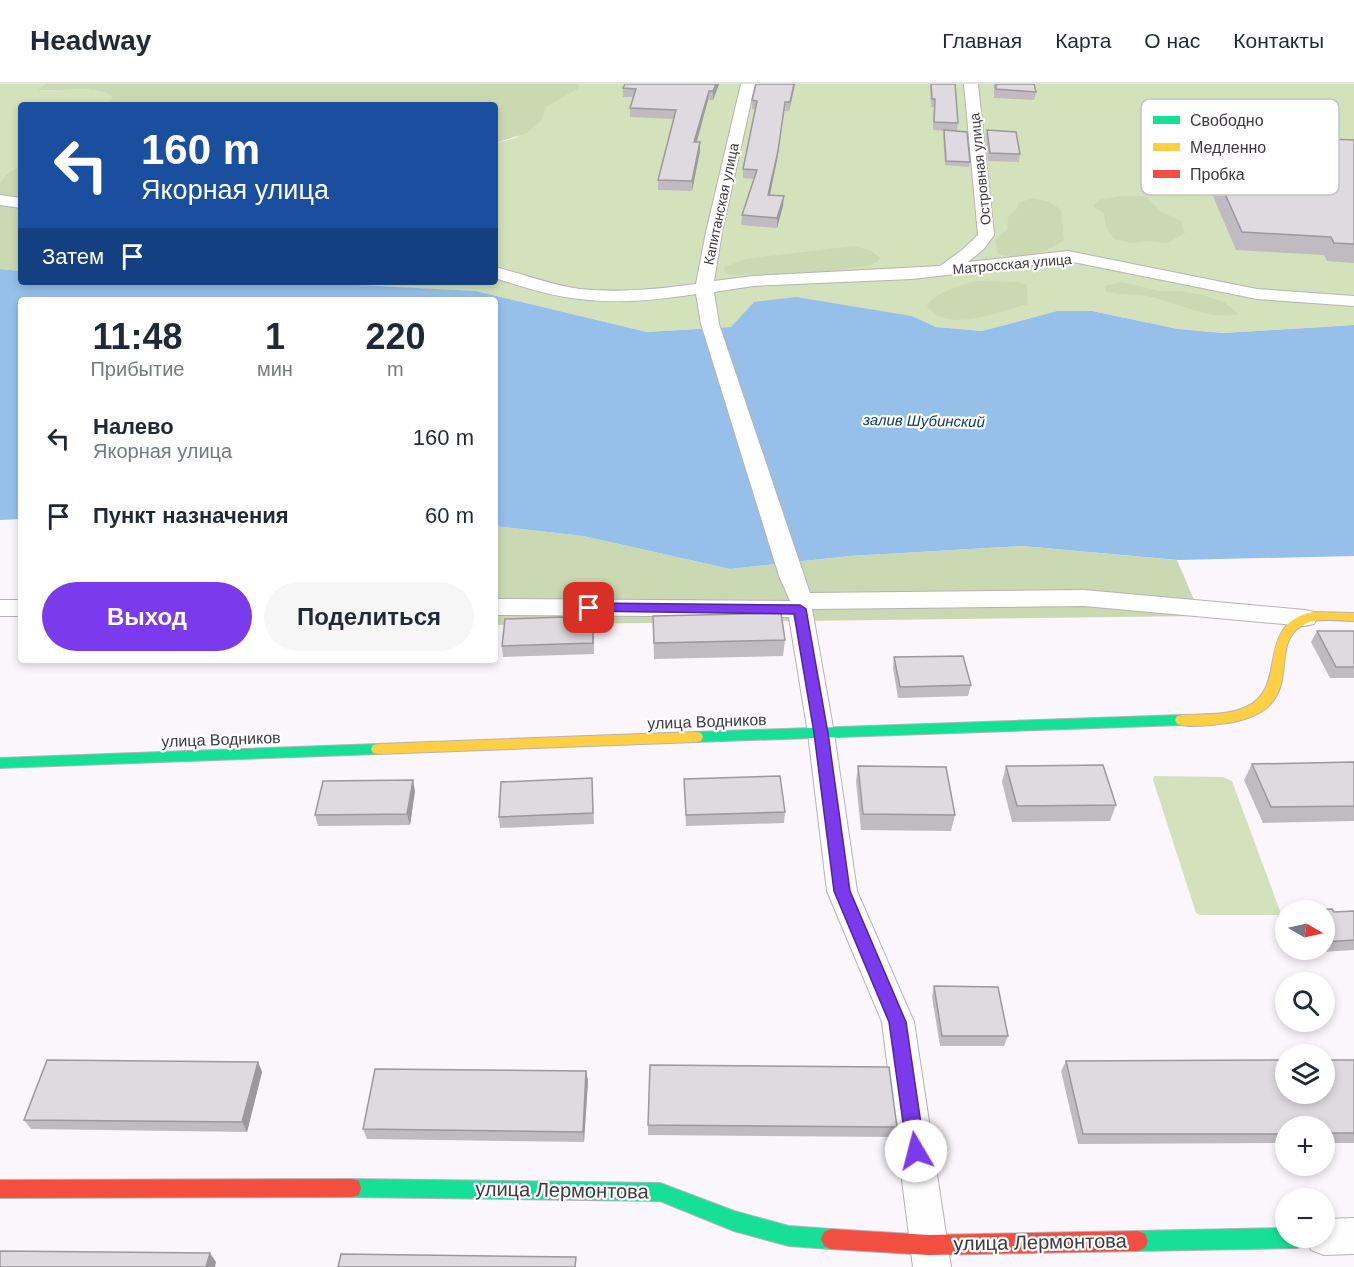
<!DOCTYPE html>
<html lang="ru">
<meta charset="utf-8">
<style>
body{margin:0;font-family:Arial,sans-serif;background:#f6f6f7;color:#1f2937;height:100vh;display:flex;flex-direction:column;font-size:22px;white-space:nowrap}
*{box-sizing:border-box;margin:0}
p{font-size:20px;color:#747a83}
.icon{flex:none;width:33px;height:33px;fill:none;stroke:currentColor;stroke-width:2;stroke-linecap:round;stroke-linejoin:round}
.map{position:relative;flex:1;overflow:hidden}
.panel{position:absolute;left:18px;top:213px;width:480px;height:366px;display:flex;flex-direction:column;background:#fff;border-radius:6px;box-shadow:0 3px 9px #0003}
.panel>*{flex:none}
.top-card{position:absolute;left:18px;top:18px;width:480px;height:183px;border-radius:6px;box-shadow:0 3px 9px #0003;background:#1a4fa0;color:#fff;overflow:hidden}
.needle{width:39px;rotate:99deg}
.fabs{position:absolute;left:1275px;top:816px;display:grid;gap:12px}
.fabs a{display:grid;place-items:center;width:60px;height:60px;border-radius:50%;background:#fff;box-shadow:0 3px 9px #0003;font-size:30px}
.pin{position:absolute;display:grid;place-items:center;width:51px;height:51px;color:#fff;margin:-26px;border-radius:12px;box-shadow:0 3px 9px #0006}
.me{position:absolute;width:66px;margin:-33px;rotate:352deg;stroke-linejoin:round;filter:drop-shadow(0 0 4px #0008)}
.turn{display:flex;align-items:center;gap:21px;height:126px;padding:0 24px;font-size:27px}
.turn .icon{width:78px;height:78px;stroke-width:2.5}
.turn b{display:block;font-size:42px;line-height:51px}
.then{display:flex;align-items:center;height:57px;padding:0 24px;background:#0003;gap:12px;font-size:22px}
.eta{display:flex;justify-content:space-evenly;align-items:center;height:102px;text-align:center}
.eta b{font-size:36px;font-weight:700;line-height:42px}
.action{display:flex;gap:12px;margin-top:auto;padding:12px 24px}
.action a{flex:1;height:69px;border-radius:36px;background:#7c3aed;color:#fff;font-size:24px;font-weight:700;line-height:69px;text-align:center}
.action a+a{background:#f6f6f7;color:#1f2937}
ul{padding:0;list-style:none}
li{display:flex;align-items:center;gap:18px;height:78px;padding:0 24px}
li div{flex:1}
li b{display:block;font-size:22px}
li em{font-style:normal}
header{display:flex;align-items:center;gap:36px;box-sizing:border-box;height:84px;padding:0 30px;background:#fff;border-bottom:2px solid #e0e1e3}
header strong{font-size:28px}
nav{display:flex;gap:33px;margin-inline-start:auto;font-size:21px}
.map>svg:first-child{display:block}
</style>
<header>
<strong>Headway</strong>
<nav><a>Главная</a><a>Карта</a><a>О нас</a><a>Контакты</a></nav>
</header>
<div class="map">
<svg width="1354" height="1183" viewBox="0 0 1354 1183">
<rect width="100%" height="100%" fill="#fbf6fb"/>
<g fill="#d3e2bb">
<path d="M0,0H45L39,6C59,8 100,0 114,14L106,21H21V81L8,89L0,98Z"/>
<path d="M578,0H1354V241L1225,249L1178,245L1092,227H1057L982,247L936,243L912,232L754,218L732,243L647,248L476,207L364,202L363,198H495V59L516,54L545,24L578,4Z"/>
<path d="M1154,692L1223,693L1232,697L1280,827L1279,831H1201L1196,829L1153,696Z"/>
</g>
<g fill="#cbd9b2">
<path d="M45,0H578L579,4L545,24L541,37L527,49L495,59V21H106L113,14C101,0 58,8 38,6Z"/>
<path d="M21,81V187L0,185V98L8,89Z"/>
<path d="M1121,112H1146L1160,127L1181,137L1185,149L1168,159L1149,157L1133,159L1114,155L1106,142L1104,130L1093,122L1099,116Z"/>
<path d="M1032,114L1050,118L1061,126L1064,156C1046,170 1021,175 998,170L995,156L1007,146L1008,133L1016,126L1019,119Z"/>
<path d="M853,162L870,166L880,174L877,178L870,181L818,189L736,191L726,189L723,184L745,175Z"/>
<path d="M979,197L1018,198L1027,201L1028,220C1000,227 948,251 927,222C933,209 965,199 979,197Z"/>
<path d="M1122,198L1160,207H1181L1202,211L1224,218L1239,230C1212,238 1174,217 1147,212C1133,210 1119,212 1105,207V202Z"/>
<path d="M495,442L583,452L730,485L850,472L1022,462L1177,476L1201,532L495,541Z"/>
</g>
<path fill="#96c0ea" d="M0,185L21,187V198H297L476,207L647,248L731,243L754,218L796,213L912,232L936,243L982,247L1057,227H1092L1178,245L1224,249L1354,241V472L1178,476L1022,462L850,472L730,485L583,452L495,442V216H21V435L0,436Z"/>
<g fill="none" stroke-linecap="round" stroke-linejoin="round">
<defs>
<g id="street">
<path d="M741,0H755L722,148L714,197L753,192L940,182L962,166L978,151L964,0H978L994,151L984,165L968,178L1068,167L1257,205L1354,212V222L1257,215L1068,177L912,195L753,202L714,208L719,240L810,509L1084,506L1305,526L1314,528L1317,534L1314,540L1305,542L1084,522L812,525L834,649L857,807L914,938L951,1183H913L882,938L827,807L808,649L789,533L495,531V515L790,517L779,492L701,240L696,210C658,216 619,220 580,215C551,212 523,203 495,194V183C524,190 551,201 580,205C619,209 658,205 696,200L706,148Z"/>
<path d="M0,111L21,114V124L0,121Z"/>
<rect x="0" y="516" width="21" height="16"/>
<path d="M1354,1134V1170L1324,1171L1311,1166L1306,1154H1324V1135Z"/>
</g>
<g id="fast">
<path d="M1182,631L1187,632L1189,636L1187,640L1182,641L696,658L691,657L689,653L691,649L696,648Z"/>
<path d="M378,660L383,661L385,665L383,669L378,670L0,684V674Z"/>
<path d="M352,1095L660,1099L734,1127L789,1142L831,1145L838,1148L841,1155L838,1162L831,1165L789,1162L734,1147L660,1117L352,1113L345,1111L343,1104L345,1097Z"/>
<path d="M1286,1144V1154H1307L1304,1161L1297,1164L1138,1167L1131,1164L1128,1157L1131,1150L1138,1147Z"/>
</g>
<g id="slow">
<path d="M1313,528L1354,529V537C1336,537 1316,532 1300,543C1266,565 1311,626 1227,639C1212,641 1192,644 1177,640L1175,636L1177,632L1182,631C1203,630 1227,632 1246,623C1290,603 1253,541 1313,528Z"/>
<path d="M696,648L701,649L703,653L701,657L696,658L378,670L373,669L371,665L373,661L378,660Z"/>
</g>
<g id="jam">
<path d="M352,1095L359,1097L361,1104L359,1111L352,1113L0,1114V1096Z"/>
<path d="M831,1145L929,1151L1138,1147L1145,1150L1148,1157L1145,1164L1138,1167L929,1171L831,1165L824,1162L821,1155L824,1148Z"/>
</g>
</defs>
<use href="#street" stroke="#b7b2b6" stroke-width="2"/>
<use href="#fast" stroke="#b7b2b6" stroke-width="2"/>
<use href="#slow" stroke="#b7b2b6" stroke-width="2"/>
<use href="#jam" stroke="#b7b2b6" stroke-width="2"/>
<use href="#street" fill="#fefefe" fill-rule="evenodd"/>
<use href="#fast" fill="#16e098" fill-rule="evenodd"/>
<use href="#slow" fill="#ffcf43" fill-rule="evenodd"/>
<use href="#jam" fill="#f24e42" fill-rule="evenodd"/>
</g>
<g fill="#bfbbc0">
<path d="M719,0L713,16H708L697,58H700V67L692,107L658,106V96L673,35L630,33V24L633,13H623V4Z"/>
<path d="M756,0H795L789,27H784L777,76L770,111L783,122L777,144L741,141L742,131L754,95L743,94V85L755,26L752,25V16Z"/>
<path d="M930,0H955L958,39L957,47L970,78L969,83L945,81L943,51L944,47L933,46L934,23H931Z"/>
<path d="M994,0H1034L1036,8L1034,16L994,14Z"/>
<path d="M987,46L1020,70L1019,78L988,77L986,53Z"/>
<path d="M1238,51L1354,56V179L1327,177L1324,171L1236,166L1204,91L1209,74L1237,75L1233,67Z"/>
<path d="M653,532L785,556L783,572L654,575Z"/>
<path d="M594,543V570L503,573L502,562Z"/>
<path d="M1317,547H1354V594H1330L1311,558Z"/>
<path d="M894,573L971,601L968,612L898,614L893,584Z"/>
<path d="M1354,678V737L1263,739L1244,696L1252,680Z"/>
<path d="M858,682L955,731L951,747L861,746L856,698Z"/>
<path d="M1006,682L1116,721L1110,737L1012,738L1002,698Z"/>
<path d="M592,694L594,740L500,744L499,733Z"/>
<path d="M684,695L785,728L784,739L686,742Z"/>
<path d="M415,707L410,741L318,742L315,731Z"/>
<path d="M1324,826L1334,828L1354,827V866L1307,869L1305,866H1324Z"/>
<path d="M934,902L1008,952L1004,962H940L932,913Z"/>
<path d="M1354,976V1059H1324V1042H1286V1059L1078,1060L1061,987L1066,977Z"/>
<path d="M258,978L262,988L247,1048L31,1045L24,1036Z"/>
<path d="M586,987L588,997L584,1058L367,1055L363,1045Z"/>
<path d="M648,1041L897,1043L894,1053L648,1051Z"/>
</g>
<g fill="#9b999c">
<path d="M716,0H719L713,16V7Z"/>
<path d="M794,0H795L789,27L790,18Z"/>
<path d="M709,7L708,16L694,67V58Z"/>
<path d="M785,18L777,76L768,120V111Z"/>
<path d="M700,58V67L692,107V97Z"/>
<path d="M784,112L783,122L777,144V134Z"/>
<path d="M413,696L415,707L410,741L407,730Z"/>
<path d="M258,978L262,988L247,1048L242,1038Z"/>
<path d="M586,987L588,997L584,1058L583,1048Z"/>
<path d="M210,1169L216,1178L215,1183H206Z"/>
</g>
<g fill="#dedadf" stroke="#9b999c" stroke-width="1.5">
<path d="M625,0H716L713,7H709L694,58H700L692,97L658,96L676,26L630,24L636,5L623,4Z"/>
<path d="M756,0H794L790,18H785L778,67L768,111L784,112L777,134L742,131L757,86L743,85L757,17L752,16Z"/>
<path d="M931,0H955L958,39L934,38L935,15H932Z"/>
<path d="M996,0H1034L1036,8L996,5Z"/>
<path d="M944,46L967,48L970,78L946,77Z"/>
<path d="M987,46L1016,48L1020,70L990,69Z"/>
<path d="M1238,51L1354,56V160L1334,159L1331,153L1242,148L1209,74L1251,76Z"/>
<path d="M781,529L785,556L654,559L653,532Z"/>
<path d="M593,532V559L502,562L505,535Z"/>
<path d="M1317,547H1354V583H1336Z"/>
<path d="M963,572L971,601L900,603L894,573Z"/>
<path d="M1354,678V722L1271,723L1252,680Z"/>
<path d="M1103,681L1116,721L1017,722L1006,682Z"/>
<path d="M858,682L946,683L955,731L863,730Z"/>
<path d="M780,692L785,728L686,731L684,695Z"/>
<path d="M592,694L593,729L499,733L501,698Z"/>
<path d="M413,696L407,730L315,731L323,697Z"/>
<path d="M1332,825L1334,828L1354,827V856L1324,858V826H1309Z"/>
<path d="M934,902L998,903L1008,952H942Z"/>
<path d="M47,976L258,978L242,1038L24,1036Z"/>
<path d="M1286,976V1010H1324V976H1354V1049H1324V1042H1286V1050H1083L1066,977Z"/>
<path d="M650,981L889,983L897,1043L648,1041Z"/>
<path d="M375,985L586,987L583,1048L363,1045Z"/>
<path d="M0,1167L210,1169L206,1183H0Z"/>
<path d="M341,1170L576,1173L575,1183H338Z"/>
</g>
<path fill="#7c3aed" stroke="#51269a" stroke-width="1.5" d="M589,519L800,521L806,525L828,649L850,807L906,938L925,1067L923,1074L916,1077L909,1074L907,1067L889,938L834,807L814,649L794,530L584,527L582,524L584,520Z"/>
<g text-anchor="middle" stroke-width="4.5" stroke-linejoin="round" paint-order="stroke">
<g font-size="14" fill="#3e393e" stroke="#fff">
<text transform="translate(980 85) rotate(-96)" y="5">Островная улица</text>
<text transform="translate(721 120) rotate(-78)" y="5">Капитанская улица</text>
<text transform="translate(1012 180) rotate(-5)" y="5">Матросская улица</text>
</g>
<g font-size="15" font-style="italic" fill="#0d3d62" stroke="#fff">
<text transform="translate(924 337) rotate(1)" y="5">залив Шубинский</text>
</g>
<g font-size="16" fill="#3e393e" stroke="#fff">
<text transform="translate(707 637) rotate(-2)" y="6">улица Водников</text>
<text transform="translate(221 655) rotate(-2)" y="6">улица Водников</text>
</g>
<g font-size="20" fill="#3e393e" stroke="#fff">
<text transform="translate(562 1106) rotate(1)" y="7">улица Лермонтова</text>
<text transform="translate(1040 1158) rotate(-1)" y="7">улица Лермонтова</text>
</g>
</g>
<rect x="1141" y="15" width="198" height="96" rx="9" fill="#fff" stroke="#c5c4c5" stroke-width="1.5"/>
<rect x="1153" y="32" width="27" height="8" fill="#16e098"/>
<rect x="1153" y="59" width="27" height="8" fill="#ffcf43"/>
<rect x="1153" y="86" width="27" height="8" fill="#f24e42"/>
<g font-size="16" fill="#3e393e">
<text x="1190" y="42">Свободно</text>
<text x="1190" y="69">Медленно</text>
<text x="1190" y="96">Пробка</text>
</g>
</svg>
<div class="fabs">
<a><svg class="needle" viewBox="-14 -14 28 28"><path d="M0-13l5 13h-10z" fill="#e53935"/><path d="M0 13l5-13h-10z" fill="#747a83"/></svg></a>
<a><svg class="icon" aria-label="search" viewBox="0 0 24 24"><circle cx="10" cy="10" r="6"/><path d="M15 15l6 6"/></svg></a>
<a><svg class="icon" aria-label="layers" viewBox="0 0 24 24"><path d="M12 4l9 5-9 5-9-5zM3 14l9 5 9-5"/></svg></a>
<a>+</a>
<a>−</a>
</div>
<div class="pin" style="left:589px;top:524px;background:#d93025"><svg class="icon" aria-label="arrive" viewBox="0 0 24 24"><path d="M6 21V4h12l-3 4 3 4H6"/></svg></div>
<svg class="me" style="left:916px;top:1067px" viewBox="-20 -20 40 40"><circle r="19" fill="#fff"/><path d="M0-13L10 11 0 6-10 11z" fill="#7c3aed"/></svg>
<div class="top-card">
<div class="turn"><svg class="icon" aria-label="left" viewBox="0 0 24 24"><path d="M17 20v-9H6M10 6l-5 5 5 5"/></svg><div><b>160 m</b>Якорная улица</div></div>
<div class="then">Затем<svg class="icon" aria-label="arrive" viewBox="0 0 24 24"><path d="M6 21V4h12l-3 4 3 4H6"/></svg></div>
</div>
<section class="panel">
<div class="eta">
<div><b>11:48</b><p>Прибытие</p></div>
<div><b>1</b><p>мин</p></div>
<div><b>220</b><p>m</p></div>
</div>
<ul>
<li><svg class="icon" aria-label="left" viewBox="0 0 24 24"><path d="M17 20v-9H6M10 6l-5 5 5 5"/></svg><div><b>Налево</b><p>Якорная улица</p></div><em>160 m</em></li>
<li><svg class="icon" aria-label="arrive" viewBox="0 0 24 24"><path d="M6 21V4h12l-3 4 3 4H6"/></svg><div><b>Пункт назначения</b></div><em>60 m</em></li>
</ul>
<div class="action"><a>Выход</a><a>Поделиться</a></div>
</section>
</div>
